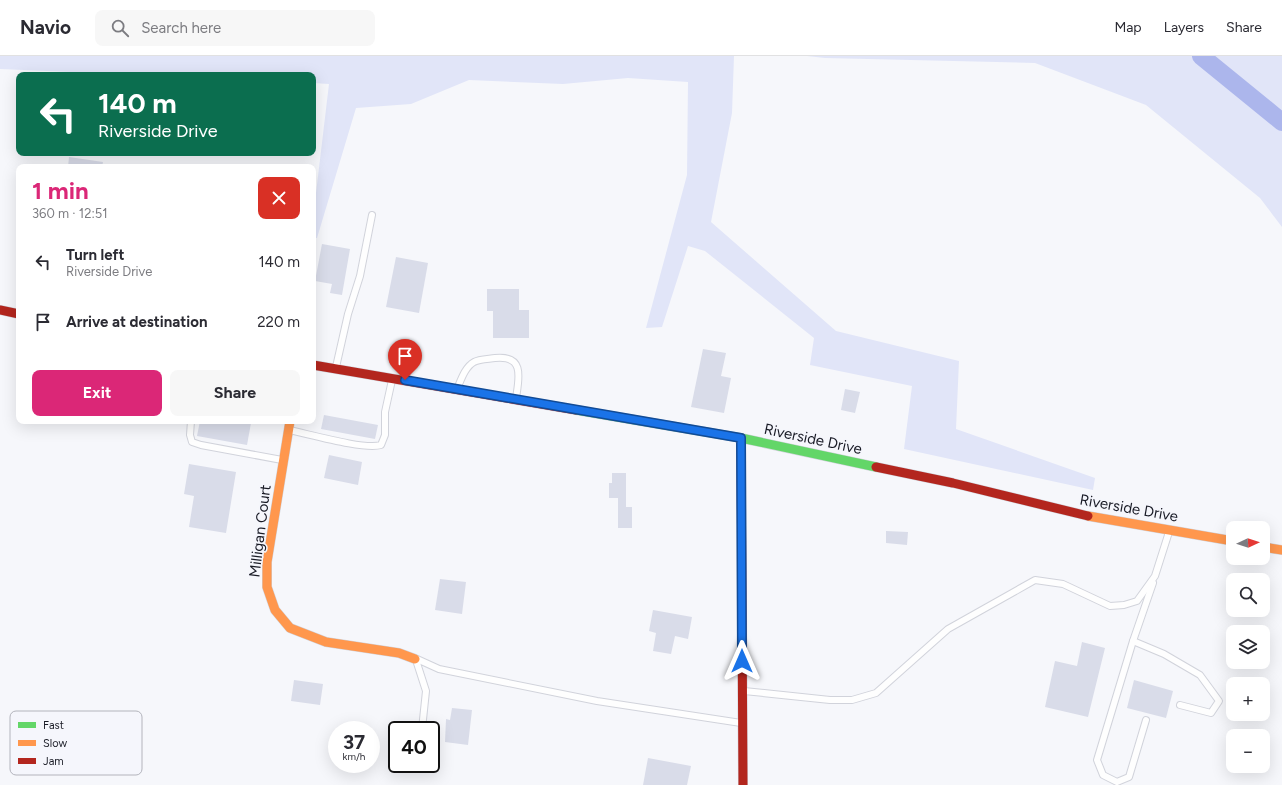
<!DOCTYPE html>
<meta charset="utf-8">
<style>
body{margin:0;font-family:Figtree,sans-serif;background:#f7f7f7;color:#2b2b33;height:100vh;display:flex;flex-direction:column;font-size:15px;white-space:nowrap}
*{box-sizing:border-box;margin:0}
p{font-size:13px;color:#7c7c81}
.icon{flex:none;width:22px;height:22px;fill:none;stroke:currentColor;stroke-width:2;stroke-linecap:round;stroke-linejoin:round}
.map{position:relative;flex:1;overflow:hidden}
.drawer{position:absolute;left:16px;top:108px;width:300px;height:260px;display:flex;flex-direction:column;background:#fff;border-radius:8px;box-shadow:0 4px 16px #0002}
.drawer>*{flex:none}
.banner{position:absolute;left:16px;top:16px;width:300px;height:84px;border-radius:8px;box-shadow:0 4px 16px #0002;background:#0b6e4f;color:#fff;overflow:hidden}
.needle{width:26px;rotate:87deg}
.fabs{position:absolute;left:1226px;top:465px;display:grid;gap:8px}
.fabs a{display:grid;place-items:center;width:44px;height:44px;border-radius:8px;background:#fff;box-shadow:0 4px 16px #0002;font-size:20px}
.speed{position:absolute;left:328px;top:665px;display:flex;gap:8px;font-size:20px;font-weight:700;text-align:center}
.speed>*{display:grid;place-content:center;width:52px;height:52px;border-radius:50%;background:#fff;box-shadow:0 4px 16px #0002;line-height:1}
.speed small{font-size:10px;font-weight:400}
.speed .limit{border:2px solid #111;border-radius:6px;background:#fff;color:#111}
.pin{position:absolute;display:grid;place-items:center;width:34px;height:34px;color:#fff;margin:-41px -17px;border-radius:50% 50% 50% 0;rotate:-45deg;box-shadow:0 0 4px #0007}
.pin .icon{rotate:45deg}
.me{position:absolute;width:44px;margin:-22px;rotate:0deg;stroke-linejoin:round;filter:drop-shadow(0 0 3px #0008)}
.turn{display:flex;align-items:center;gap:14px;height:84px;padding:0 16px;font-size:18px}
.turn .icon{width:52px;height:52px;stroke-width:2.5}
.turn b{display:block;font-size:28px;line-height:34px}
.round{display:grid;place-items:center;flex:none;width:42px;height:42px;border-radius:8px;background:#f7f7f7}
.overview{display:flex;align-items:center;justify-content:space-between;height:68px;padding:0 16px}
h1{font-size:24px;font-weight:700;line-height:30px;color:#db2777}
.cta{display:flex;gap:8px;margin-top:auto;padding:8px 16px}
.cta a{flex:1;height:46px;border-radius:8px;background:#db2777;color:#fff;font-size:16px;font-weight:700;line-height:46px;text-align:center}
.cta a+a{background:#f7f7f7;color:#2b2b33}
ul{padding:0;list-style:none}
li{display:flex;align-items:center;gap:12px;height:60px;padding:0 16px}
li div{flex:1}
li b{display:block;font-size:15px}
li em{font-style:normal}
header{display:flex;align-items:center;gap:24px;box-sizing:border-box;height:56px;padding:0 20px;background:#fff;border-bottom:1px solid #e1e1e2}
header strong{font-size:19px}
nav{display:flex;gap:22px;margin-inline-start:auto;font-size:14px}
.search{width:280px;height:36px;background:#f7f7f7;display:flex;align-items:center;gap:10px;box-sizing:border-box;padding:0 14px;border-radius:8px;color:#7c7c81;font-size:15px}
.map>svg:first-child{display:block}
</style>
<header>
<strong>Navio</strong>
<div class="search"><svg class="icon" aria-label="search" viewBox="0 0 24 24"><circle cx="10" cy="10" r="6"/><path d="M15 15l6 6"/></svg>Search here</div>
<nav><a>Map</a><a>Layers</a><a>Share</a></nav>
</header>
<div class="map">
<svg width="1282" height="729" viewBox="0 0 1282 729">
<rect width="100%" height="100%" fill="#f6f7fb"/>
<g fill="#e1e5f8">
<path d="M0,0H734L732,57L711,166L836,275L959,305L956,373L1095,422L1093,434L904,393L912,330L810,309L814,282L705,195L688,190L662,271L646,272L687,119L688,26L628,22L563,28L469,24L411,48L356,52L317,182H313V162L329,28L313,27V19H141L0,13Z"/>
<path d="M807,0H1282V171L1260,142L1146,49L1035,7L825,2Z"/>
</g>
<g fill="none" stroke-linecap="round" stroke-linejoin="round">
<path stroke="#acb6ec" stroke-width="18" d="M1201,0L1282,66"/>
</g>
<g fill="#d9dce9">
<path d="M69,101L103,106L102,111H68Z"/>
<path d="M322,188L350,193L342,239L330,237L332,228L315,225Z"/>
<path d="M396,201L428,207L419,257L386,251Z"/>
<path d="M487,233H519V254H529V282H493V255H487Z"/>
<path d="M703,293L726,297L721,320L731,322L724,357L691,351Z"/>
<path d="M845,333L860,336L855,357L841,354Z"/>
<path d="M324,359L378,369L375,383L321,373Z"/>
<path d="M200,365H240L251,367L247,389L197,380Z"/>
<path d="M329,399L362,406L358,429L324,422Z"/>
<path d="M189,408L236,416L226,477L189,471L194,440L184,438Z"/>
<path d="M612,417H626V451H632V472H618V442H609V427H612Z"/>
<path d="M886,475L908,476L907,489L886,487Z"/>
<path d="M440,523L466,526L462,558L435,554Z"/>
<path d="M653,554L692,561L688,583L675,580L671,598L653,595L656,577L649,575Z"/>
<path d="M1082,586L1105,592L1088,661L1045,651L1055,605L1077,610Z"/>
<path d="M294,624L323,628L320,649L291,645Z"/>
<path d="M1134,624L1173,635L1166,662L1127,652Z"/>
<path d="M452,652L472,654L468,689L445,686L446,663L450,664Z"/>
<path d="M648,702L691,710L687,729H643Z"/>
</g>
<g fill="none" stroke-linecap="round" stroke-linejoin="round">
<defs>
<g id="lane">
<path d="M336,311L348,258L360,220L372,159"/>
<path d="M457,333C461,324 465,311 474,306C479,303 489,303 495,302C525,299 519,322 516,342"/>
<path d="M191,365L190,379L192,386L201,389L282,404"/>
<path d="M289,374C309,378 364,394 381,389L385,379V356L392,324"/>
<path d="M1153,527L1133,585L1164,598L1200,619L1219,645L1211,657L1180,649"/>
<path d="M1133,585L1097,704L1103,719L1117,726L1129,721L1146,664"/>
<path d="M417,603L439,613L597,645L741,667"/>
<path d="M416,604L426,635L422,673"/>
<path d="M744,635L830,644H852L876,637L948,573L1035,524L1063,528L1110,550L1124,549L1137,545L1155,520L1169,476"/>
</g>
<path id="fast" d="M576,354L741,382L876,411"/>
<g id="slow">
<path d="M290,365L267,506V531L275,554L290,572L326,586L399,597L415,603"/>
<path d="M1088,460L1233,485"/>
<path d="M1263,491L1282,494"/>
</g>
<g id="jam">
<path d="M0,254L19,258"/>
<path d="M313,309L576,354"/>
<path d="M741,382L743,729"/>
<path d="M876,411L953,427L1088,460"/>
</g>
</defs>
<use href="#lane" stroke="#d1d3db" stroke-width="8"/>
<use href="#fast" stroke="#d1d3db" stroke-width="10"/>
<use href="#slow" stroke="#d1d3db" stroke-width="10"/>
<use href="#jam" stroke="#d1d3db" stroke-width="10"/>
<use href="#lane" stroke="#fefefe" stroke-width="6"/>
<use href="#fast" stroke="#63d668" stroke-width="9"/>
<use href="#slow" stroke="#ff974d" stroke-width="9"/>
<use href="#jam" stroke="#b3261e" stroke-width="9"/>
</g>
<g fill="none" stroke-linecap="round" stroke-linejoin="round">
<defs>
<path id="route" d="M405,324L741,382L742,605"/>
</defs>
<use href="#route" stroke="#114b97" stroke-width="10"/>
<use href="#route" stroke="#1a73e8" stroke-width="7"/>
</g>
<g text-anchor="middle" stroke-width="3" stroke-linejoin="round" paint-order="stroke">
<g font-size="15" fill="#191b25" stroke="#f5f6fc">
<text transform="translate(813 383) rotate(12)" y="5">Riverside Drive</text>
<text transform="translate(1129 452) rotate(10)" y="5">Riverside Drive</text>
<text transform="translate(260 475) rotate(-83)" y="5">Milligan Court</text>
</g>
</g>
<rect x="10" y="655" width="132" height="64" rx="6" fill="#f5f6fc" stroke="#b3b4bc" stroke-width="1"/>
<rect x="18" y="666" width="18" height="6" fill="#63d668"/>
<rect x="18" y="684" width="18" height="6" fill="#ff974d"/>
<rect x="18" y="702" width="18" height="6" fill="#b3261e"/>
<g font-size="11" fill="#191b25">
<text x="43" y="673">Fast</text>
<text x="43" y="691">Slow</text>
<text x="43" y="709">Jam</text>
</g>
</svg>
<div class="fabs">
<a><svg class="needle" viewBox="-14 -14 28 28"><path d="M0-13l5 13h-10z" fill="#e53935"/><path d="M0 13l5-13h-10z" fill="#7c7c81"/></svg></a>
<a><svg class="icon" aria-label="search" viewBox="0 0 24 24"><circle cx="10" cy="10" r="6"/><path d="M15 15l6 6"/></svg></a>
<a><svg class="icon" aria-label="layers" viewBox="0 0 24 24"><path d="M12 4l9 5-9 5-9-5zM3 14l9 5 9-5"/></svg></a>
<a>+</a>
<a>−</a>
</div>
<div class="speed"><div>37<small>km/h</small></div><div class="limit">40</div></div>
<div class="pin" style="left:405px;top:324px;background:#d93025"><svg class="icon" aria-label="arrive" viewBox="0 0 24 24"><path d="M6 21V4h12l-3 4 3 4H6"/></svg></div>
<svg class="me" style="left:742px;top:605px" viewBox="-20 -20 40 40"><path d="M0-17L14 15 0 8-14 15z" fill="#1a73e8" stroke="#fff" stroke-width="4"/></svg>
<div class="banner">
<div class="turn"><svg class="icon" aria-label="left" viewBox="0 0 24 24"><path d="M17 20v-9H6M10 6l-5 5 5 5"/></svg><div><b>140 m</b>Riverside Drive</div></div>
</div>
<section class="drawer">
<div class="overview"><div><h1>1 min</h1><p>360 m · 12:51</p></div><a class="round" style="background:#d93025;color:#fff"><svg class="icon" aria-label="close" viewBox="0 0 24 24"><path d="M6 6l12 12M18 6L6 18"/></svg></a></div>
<ul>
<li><svg class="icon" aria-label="left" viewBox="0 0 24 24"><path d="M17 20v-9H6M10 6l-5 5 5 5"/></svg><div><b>Turn left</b><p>Riverside Drive</p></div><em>140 m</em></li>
<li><svg class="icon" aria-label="arrive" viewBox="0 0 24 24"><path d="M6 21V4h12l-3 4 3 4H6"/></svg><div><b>Arrive at destination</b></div><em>220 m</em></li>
</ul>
<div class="cta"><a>Exit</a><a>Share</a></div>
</section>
</div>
